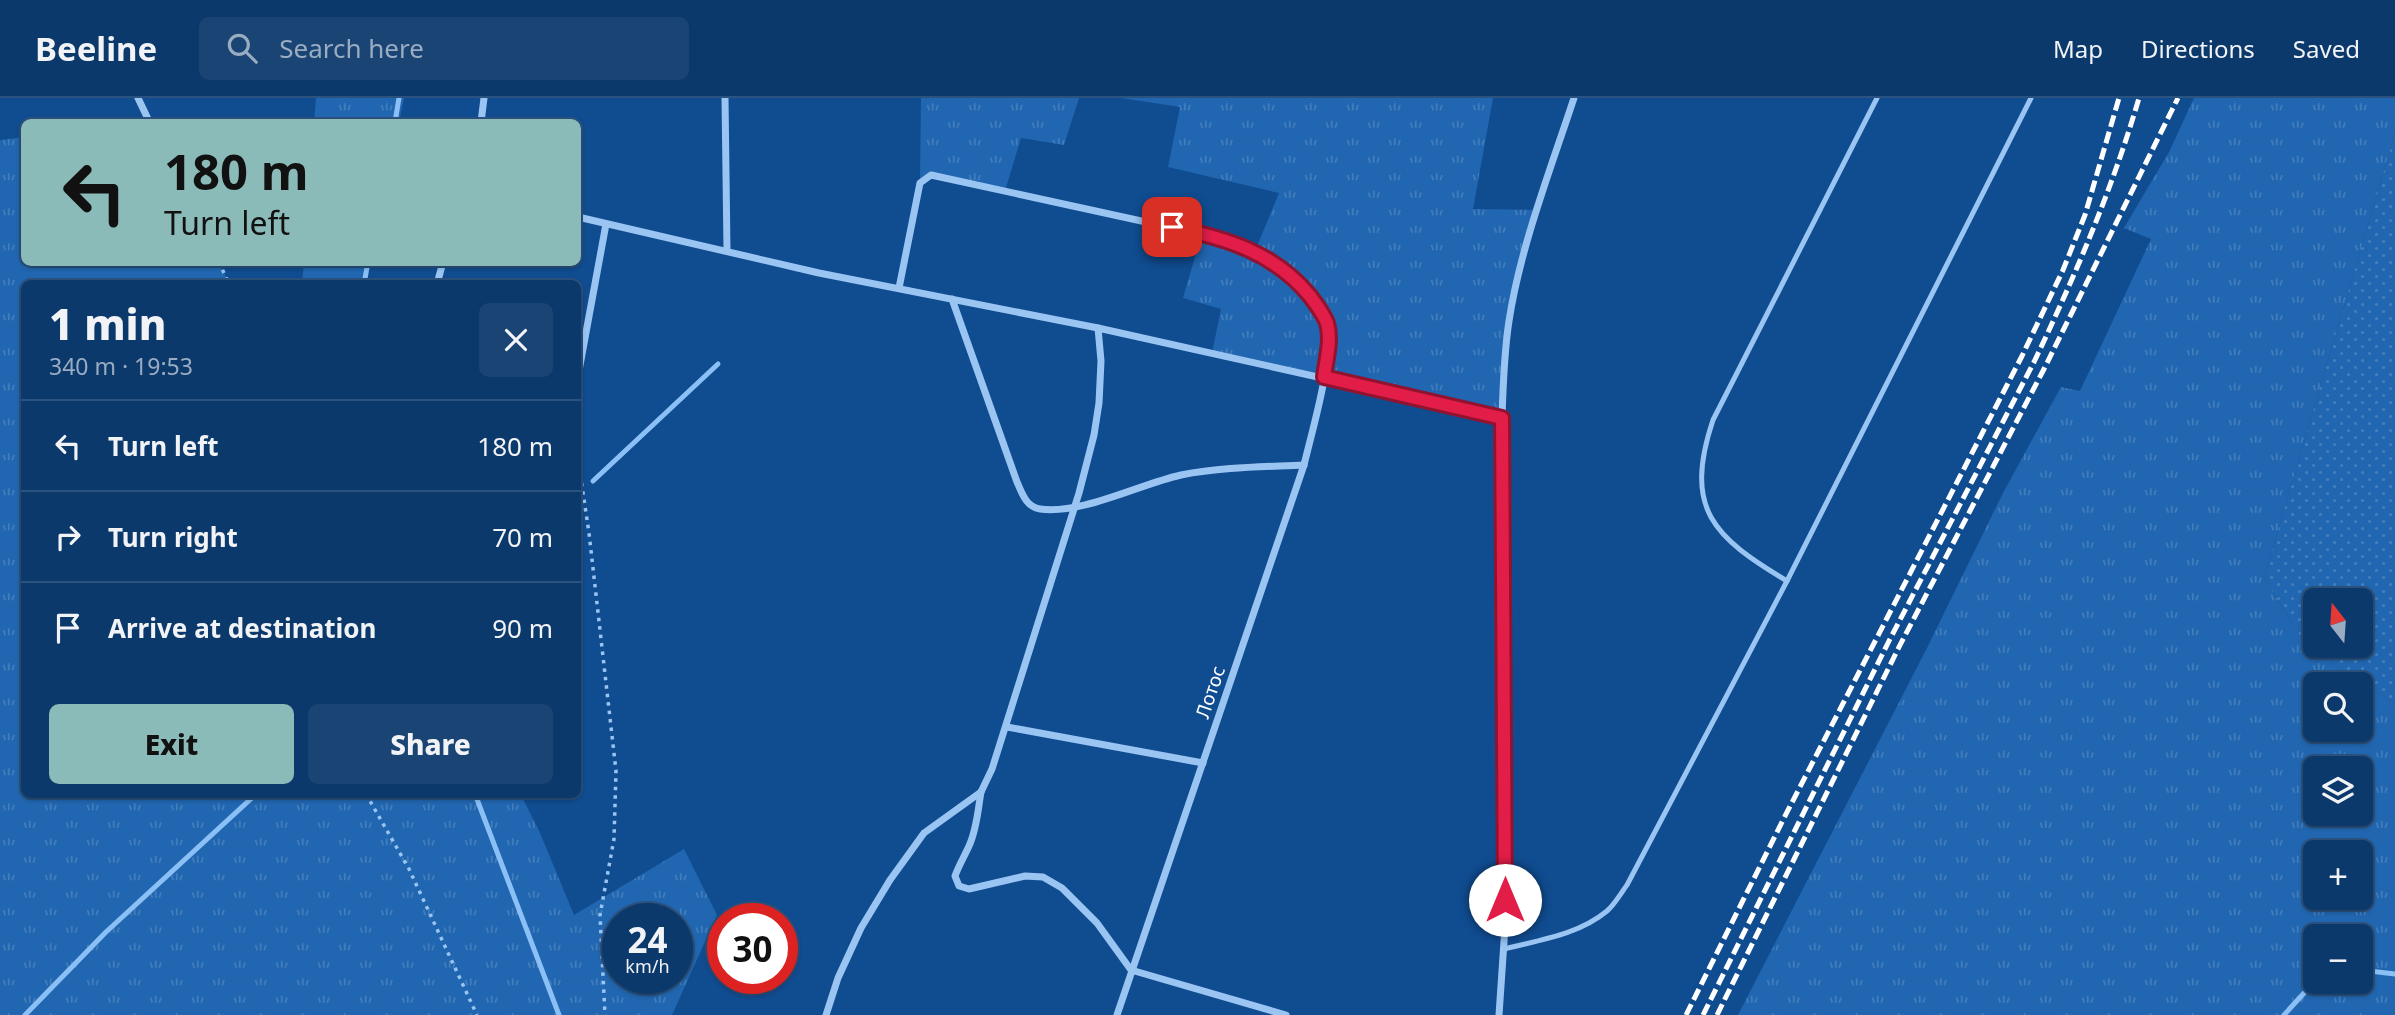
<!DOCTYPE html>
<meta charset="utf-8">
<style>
body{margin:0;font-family:"Noto Sans",sans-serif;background:#1a4474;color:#f1f3f6;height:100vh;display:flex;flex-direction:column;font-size:26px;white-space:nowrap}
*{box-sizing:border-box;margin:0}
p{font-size:23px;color:#9aacc2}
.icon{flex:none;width:38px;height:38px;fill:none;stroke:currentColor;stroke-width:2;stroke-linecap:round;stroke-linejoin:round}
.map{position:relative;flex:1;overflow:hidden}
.panel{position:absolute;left:21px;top:182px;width:560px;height:518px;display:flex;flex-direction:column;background:#0c396c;border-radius:10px;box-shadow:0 2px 5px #0004,0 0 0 2px #2c537f}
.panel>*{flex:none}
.hud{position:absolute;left:21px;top:21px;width:560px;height:147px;border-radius:10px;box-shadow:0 2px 5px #0004,0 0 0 2px #2c537f;background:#8bbbb9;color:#111;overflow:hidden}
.needle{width:46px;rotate:343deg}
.buttons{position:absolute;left:2303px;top:490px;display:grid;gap:14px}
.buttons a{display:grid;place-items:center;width:70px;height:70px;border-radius:10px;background:#0c396c;box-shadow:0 2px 5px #0004,0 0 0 2px #2c537f;font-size:35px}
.speed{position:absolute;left:602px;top:805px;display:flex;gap:14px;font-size:35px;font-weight:700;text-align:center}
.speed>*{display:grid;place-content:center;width:91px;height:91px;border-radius:50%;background:#0c396c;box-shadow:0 2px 5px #0004,0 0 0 2px #2c537f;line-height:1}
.speed small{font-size:18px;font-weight:400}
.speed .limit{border:10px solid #d22;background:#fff;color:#111}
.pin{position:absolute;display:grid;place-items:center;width:60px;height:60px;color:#fff;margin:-30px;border-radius:14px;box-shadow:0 4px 10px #0006}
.me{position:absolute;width:77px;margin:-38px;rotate:0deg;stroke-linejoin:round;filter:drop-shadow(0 0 5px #0008)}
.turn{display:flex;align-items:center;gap:24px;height:147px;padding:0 28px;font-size:32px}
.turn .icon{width:91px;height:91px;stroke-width:2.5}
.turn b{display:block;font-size:49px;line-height:60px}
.round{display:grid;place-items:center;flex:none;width:74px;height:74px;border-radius:10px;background:#1a4474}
.overview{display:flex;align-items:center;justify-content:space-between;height:119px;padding:0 28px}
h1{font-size:42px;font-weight:800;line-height:52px}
.action{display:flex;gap:14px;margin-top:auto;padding:14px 28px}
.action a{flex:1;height:80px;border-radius:10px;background:#8bbbb9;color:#111;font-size:28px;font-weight:800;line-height:80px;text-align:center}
.action a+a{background:#1a4474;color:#f1f3f6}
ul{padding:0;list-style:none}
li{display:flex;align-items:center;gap:21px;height:91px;padding:0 28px;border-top:2px solid #2c537f}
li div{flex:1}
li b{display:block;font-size:26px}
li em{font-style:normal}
header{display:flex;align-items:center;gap:42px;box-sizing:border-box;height:98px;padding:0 35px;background:#0c396c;border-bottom:2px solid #2c537f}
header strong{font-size:33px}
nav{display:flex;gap:38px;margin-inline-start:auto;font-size:24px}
.search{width:490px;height:63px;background:#1a4474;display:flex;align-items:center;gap:18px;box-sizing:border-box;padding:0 24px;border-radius:10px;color:#9aacc2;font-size:26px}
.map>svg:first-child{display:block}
</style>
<header>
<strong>Beeline</strong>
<div class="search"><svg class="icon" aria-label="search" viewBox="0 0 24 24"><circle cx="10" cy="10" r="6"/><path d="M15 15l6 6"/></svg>Search here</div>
<nav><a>Map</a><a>Directions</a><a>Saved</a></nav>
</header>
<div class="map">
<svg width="2395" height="917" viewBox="0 0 2395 917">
<defs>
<pattern id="grass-tufts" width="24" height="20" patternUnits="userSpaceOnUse" patternTransform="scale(1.75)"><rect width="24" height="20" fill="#2166b0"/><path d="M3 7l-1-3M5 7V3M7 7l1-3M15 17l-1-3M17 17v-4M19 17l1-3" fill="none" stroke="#427dbc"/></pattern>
<pattern id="park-dots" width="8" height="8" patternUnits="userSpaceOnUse" patternTransform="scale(1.75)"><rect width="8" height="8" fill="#2166b0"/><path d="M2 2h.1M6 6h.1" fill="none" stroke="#427dbc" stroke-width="1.8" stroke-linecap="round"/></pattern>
</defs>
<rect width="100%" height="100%" fill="#104c90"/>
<g fill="url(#grass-tufts)" fill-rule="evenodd">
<path d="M316,0H404L399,24H314Z"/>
<path d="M921,0H1079L1064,47L1021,40L1005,93L931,77L920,85Z"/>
<path d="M1121,0H1493L1473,111L1538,112L1509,222L1502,320L1212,255L1221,211L1183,200L1202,135L1255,153L1279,95L1168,69L1180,9Z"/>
<path d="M2194,0H2395V35L2264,480L2307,549L2395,605V917H1738L1927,550L2003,395L2061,289L2080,293L2151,141L2124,130L2169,54ZM2315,586H2361V632H2315ZM2315,670H2361V716H2315ZM2315,754H2361V800H2315ZM2315,838H2361V884H2315Z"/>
<path d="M24,39V164L219,165L229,185L24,186V696L521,697L540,735L574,817L684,751L717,817L672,917H0V42ZM618,821H677V880H618Z"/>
<path d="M304,165V164L370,165L365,185H302Z"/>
</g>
<path fill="url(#park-dots)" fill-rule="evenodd" d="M2395,35V605L2307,549L2264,480ZM2361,502V548H2315V502Z"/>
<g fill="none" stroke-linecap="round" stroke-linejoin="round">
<g stroke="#8bc0f7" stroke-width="5">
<path d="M395,24L399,0"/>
<path d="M364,186L368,164"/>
<path d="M593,383L718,266"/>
<path d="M475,696L559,917"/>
<path d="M2361,872L2395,876"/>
<path d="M25,917L106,834L256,696"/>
<path d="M2284,917L2315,883"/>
</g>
<g stroke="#9ac5f3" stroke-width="3.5" stroke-dasharray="3.5 5" stroke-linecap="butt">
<path d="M219,164L229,186"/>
<path d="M579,368L589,435L616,673L614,741L600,817L605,917"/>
<path d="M366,696L409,771L477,917"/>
</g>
<g stroke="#9ac5f3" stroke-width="5">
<path d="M1787,483C1714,439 1683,412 1713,322L1877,0"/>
<path d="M1504,851C1539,842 1578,837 1607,813C1615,806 1621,795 1627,787L1787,483L2031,0"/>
</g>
<g stroke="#9ac5f3" stroke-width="7">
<path d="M138,0L148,21"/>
<path d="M725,0L727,152"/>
<path d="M481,24L484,0"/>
<path d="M578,119L819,175L1098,230L1502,320"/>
<path d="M437,186L443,164"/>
<path d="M899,190L920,85L931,77L1233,143C1266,158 1319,190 1327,228C1334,260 1312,333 1304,367L1117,917"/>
<path d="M952,201L1017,384C1022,395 1026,409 1040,411C1081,417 1140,386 1181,377C1222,369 1263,369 1304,367"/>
<path d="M578,278L606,126"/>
<path d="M578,354V359"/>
<path d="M1007,629L1203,665"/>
<path d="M981,694C978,711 977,731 969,748C964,759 959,767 955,778L959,788L969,791L1025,778L1043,779L1062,790L1097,825L1131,872L1286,917"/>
<path d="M826,917L838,880L861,830L890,782L924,735L981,694L992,671L1079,395L1094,337L1099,305L1101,263L1098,230"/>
<path d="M1499,917L1505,829L1502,320C1503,287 1504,255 1509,223C1520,150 1551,70 1574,0"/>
</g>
<g stroke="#fff" stroke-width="5" stroke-dasharray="12 5" stroke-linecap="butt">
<path d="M1686,917L1784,720L2022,258L2063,172L2085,117L2119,0"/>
<path d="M1703,917L1889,543L2034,264C2075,178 2112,92 2139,0"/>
<path d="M1717,917L1899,549L2044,271L2178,0"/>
</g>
</g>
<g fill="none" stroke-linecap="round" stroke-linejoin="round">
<defs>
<path id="route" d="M1172,129C1225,140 1274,154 1310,198C1316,206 1323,215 1327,225C1332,242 1326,262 1324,279L1502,320L1505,802"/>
</defs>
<use href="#route" stroke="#92132f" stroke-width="18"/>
<use href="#route" stroke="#e11d48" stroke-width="12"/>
</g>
<g text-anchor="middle" stroke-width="7" stroke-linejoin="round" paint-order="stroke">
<g font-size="19" fill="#fff" stroke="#104c90">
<text transform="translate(1210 594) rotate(-71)" y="7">Лотос</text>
</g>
</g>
</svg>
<div class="buttons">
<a><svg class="needle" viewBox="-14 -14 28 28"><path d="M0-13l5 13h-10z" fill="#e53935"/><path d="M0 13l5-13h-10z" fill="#9aacc2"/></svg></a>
<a><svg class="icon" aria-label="search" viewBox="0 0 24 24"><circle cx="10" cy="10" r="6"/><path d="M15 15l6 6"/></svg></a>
<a><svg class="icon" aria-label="layers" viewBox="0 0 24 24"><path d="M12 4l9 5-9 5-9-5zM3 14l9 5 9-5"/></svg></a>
<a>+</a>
<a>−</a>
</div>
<div class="speed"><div>24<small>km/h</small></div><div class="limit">30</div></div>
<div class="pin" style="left:1172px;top:129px;background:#d93025"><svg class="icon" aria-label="arrive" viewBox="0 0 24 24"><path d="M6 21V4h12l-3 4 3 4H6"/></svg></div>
<svg class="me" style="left:1505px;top:802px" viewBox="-20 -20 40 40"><circle r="19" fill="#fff"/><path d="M0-13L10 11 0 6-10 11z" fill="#e11d48"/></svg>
<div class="hud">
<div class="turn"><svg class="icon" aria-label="left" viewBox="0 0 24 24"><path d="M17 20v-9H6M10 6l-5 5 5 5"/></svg><div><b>180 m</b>Turn left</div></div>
</div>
<section class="panel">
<div class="overview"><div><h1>1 min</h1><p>340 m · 19:53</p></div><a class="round"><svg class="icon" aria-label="close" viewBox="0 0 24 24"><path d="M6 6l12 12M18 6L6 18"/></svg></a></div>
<ul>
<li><svg class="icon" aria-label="left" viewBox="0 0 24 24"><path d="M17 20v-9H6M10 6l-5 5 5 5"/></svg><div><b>Turn left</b></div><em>180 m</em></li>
<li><svg class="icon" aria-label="right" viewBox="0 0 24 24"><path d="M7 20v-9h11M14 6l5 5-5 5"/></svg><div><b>Turn right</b></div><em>70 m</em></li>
<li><svg class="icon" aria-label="arrive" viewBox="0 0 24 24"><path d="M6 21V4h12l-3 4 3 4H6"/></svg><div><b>Arrive at destination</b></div><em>90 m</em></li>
</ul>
<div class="action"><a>Exit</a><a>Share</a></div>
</section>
</div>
